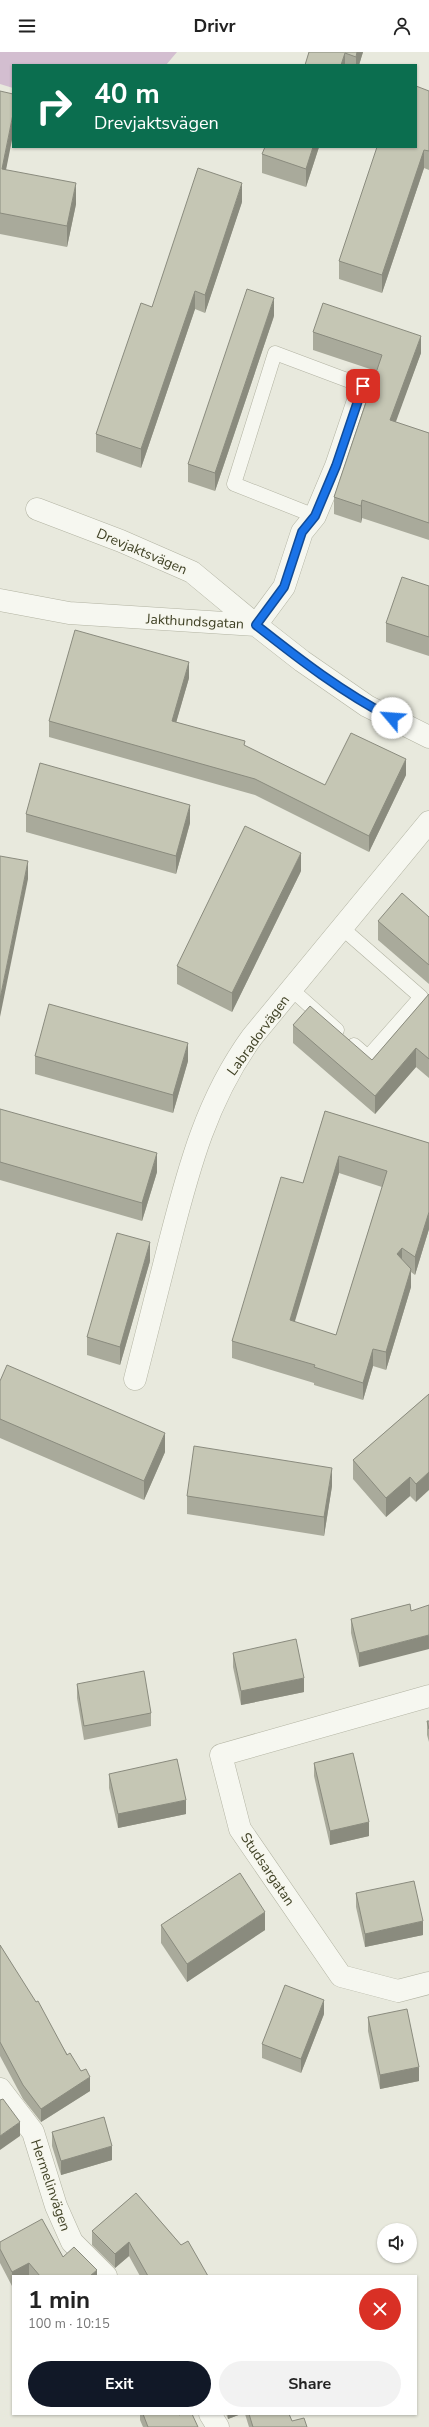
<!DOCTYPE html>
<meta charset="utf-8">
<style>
body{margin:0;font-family:"Nunito Sans",sans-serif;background:#f2f2f2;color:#222;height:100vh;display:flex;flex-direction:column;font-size:15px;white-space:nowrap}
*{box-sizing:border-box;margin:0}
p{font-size:13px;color:#767676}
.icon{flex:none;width:22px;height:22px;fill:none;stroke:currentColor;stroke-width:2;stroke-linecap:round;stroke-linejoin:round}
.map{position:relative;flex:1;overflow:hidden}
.panel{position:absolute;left:12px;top:2223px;width:405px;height:140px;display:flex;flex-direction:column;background:#fff;border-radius:0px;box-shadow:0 1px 3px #0004}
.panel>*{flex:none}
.hud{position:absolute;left:12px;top:12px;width:405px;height:84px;border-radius:0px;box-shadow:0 1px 3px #0004;background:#0b6e4f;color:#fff;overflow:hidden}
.fabs{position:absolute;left:377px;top:2171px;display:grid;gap:8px}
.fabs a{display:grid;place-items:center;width:40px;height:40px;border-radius:50%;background:#fff;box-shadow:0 1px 3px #0004;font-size:20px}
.pin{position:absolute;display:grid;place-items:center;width:34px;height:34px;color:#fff;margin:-17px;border-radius:8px;box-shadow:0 2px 6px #0006}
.me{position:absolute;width:44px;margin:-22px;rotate:297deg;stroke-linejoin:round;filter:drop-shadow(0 0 3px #0008)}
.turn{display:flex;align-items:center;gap:14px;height:84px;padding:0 16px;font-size:18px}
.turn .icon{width:52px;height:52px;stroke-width:2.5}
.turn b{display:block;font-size:28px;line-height:34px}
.round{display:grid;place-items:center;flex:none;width:42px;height:42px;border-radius:21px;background:#f2f2f2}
.overview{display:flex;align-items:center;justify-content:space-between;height:68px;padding:0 16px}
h1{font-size:24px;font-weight:700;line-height:30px}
.action{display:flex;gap:8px;margin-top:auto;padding:8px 16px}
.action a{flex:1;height:46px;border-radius:24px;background:#111827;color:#fff;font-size:16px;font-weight:700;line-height:46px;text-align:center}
.action a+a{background:#f2f2f2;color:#222}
header{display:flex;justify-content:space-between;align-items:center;height:52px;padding:0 16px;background:#fff;font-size:18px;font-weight:700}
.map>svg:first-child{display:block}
</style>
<header><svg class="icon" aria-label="menu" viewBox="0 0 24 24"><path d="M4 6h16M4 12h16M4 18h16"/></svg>Drivr<svg class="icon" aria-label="person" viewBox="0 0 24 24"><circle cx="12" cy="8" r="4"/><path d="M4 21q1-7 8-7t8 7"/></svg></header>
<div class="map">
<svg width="429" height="2375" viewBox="0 0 429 2375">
<rect width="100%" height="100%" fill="#e8e9dd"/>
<path fill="#d3bed0" d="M0,0H177L166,13H13V36L0,32Z"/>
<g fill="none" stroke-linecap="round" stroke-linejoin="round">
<defs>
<g id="lane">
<path d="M315,464L234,432L275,301L363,334"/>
<path d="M342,876L421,945L368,1005L354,993"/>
<path d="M291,937L337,978"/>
</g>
<g id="street">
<path d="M37,457L121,489L192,520L256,573L284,535L302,480L315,464L336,414L363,334"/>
<path d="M0,548L69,561L256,573L302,609L367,654L429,685"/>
<path d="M135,1327C147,1281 158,1235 170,1189C189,1115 207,1047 252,985L429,770"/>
<path d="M429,1644L221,1703L240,1777L341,1924L398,1939L429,1931"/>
<path d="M0,2037L33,2080L56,2154L72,2190L106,2224"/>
<path d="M210,2362L218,2375"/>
</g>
</defs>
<use href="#lane" stroke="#b2b3a2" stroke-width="15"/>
<use href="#street" stroke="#b2b3a2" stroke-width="23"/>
<use href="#lane" stroke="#f6f7f0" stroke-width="14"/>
<use href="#street" stroke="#f6f7f0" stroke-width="22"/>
</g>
<g fill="#a9aa9b" fill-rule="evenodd">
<path d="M309,0H363L359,13H305Z"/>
<path d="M0,39L6,118L76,152L67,195L0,182Z"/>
<path d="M429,39V118L424,116L382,241L339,227V209Z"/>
<path d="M319,95L306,135L262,121V102Z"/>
<path d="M242,150L205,261L195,257L141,416L96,400V382L152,255Z"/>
<path d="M274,264L215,439L188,430V412Z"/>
<path d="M313,280L421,301L395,370L429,381V488L362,466L361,471L334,462V445L376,319L313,298Z"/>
<path d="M429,534V604L386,590V571Z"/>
<path d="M189,626L176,670L245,694L325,733L406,723L369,800L255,743L49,685V669Z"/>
<path d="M26,762L190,771L176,822L26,780Z"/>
<path d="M301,819L232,960L177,932V914Z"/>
<path d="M429,865V932L378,888V869Z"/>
<path d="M429,942V1026L416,1015L375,1062L293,991V973L372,1008Z"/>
<path d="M35,1004L188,1009L173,1061L35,1022Z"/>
<path d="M0,1057L157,1120L142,1169L0,1128Z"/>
<path d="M325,1059L429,1091V1177L415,1223L411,1220V1235L386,1318L373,1314L363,1348L314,1333V1331L232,1306V1289L303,1131ZM339,1121L382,1135L336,1283L294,1270Z"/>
<path d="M150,1209L120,1313L87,1303V1285Z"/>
<path d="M0,1329L165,1400L144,1448L0,1386Z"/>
<path d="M429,1342L416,1450L410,1444L386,1465L353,1427V1408Z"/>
<path d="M332,1434L324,1484L187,1462V1444Z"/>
<path d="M410,1552L359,1615L351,1581V1567Z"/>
<path d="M233,1601L304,1640L241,1653L233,1615Z"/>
<path d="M77,1632L151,1661V1674L84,1688L77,1646Z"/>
<path d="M427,1669H429V1690L427,1683Z"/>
<path d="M314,1711L369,1784L330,1793L314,1724Z"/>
<path d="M109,1722L186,1762L118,1776L109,1736Z"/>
<path d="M356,1841L423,1883L365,1895L356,1855Z"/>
<path d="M161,1873L265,1878L187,1930L161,1891Z"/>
<path d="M0,1893L90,2039L41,2070L23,2047L0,2004Z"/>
<path d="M324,1962L301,2021L262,2006V1992Z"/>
<path d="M368,1965L419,2029L380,2037L368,1979Z"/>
<path d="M52,2080L112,2108L61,2123L52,2094Z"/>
<path d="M136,2141L208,2224H140L129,2204L115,2216L92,2193V2179Z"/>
<path d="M0,2190L63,2205L97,2224H13V2233L12,2234L0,2211Z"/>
<path d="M140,2362H179V2363L198,2375H143L140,2368Z"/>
<path d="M226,2362H241L228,2367Z"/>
<path d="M245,2362H289L292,2369L307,2375H249Z"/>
</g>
<g fill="#8a8b7e">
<path d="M357,0H363L359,13H356V5Z"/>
<path d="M345,1V13H341Z"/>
<path d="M13,62V83L2,138V117Z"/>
<path d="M313,95H319L306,135V117Z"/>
<path d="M424,98V116L382,241V223Z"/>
<path d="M76,131V152L67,195V174Z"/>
<path d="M242,131V150L205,261V243Z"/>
<path d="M195,239V257L141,416V397Z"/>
<path d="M274,246V264L215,439V421Z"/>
<path d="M421,284V301L390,386V368Z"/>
<path d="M362,448V466L361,471V454Z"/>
<path d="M189,610V626L172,685V669Z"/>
<path d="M406,707V723L369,800V784Z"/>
<path d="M190,753V771L176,822V804Z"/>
<path d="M301,801V819L232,960V941Z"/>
<path d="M28,809V827L0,965V947Z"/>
<path d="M188,991V1009L173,1061V1043Z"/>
<path d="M416,996V1015L375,1062V1044Z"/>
<path d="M157,1101V1120L142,1169V1151Z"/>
<path d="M339,1104V1121L290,1286V1268Z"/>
<path d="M429,1160V1177L415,1223V1205Z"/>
<path d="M150,1190V1209L120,1313V1295Z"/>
<path d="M402,1196V1214L397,1202Z"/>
<path d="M411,1217V1235L386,1318V1300Z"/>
<path d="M373,1297V1314L363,1348V1331Z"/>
<path d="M165,1381V1400L144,1448V1429Z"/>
<path d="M332,1416V1434L324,1484V1465Z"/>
<path d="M429,1420V1438L416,1450V1432Z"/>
<path d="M410,1425V1444L386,1465V1446Z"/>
<path d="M429,1583V1597L359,1615V1601Z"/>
<path d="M304,1626V1640L241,1653V1639Z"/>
<path d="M186,1748V1762L118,1776V1762Z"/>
<path d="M369,1770V1784L330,1793V1779Z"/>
<path d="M265,1860V1878L187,1930V1912Z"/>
<path d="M423,1869V1883L365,1895V1882Z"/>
<path d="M324,1948V1962L301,2021V2007Z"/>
<path d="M419,2015V2029L380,2037V2023Z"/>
<path d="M90,2025V2039L41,2070V2057Z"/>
<path d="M20,2070V2084L0,2098V2084Z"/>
<path d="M112,2094V2108L61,2123V2109Z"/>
<path d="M129,2190V2204L115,2216V2202Z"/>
<path d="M29,2211V2224H13V2233L12,2234V2220Z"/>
<path d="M97,2218V2224H90Z"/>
<path d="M228,2362H241L228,2367Z"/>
</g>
<g fill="#c5c6b4" stroke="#8a8b7e" fill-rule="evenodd">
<path d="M309,0H357L356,5L345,1L341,13H305Z"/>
<path d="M416,34L429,39V99L424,98L382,223L339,209L377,95H416Z"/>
<path d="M0,39L13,42V62L2,117L76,131L67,174L0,161Z"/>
<path d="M265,95H313L306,117L262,102Z"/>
<path d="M198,116L242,131L205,243L195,239L141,397L96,382L141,251L152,255Z"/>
<path d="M247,237L274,246L215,421L188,412Z"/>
<path d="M323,251L421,284L390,368L429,381V471L362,448L361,454L334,445L382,303L313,280Z"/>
<path d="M402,525L429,534V585L386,571Z"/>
<path d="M75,578L189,610L172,669L245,689L244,693L325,733L351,681L406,707L369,784L255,727L49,669Z"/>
<path d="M40,711L190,753L176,804L26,762Z"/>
<path d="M245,774L301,801L232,941L177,914Z"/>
<path d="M0,804L28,809L0,947Z"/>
<path d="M402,841L429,865V913L378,869Z"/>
<path d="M429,942V1007L416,996L375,1044L293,973L310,954L372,1008Z"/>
<path d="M49,952L188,991L173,1043L35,1004Z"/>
<path d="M0,1057L157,1101L142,1151L0,1110Z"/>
<path d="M325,1059L429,1091V1160L415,1205L402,1196L397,1202L411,1217L386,1300L373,1297L363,1331L314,1315L315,1313L232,1289L281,1125L303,1131ZM339,1104L387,1119L336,1283L290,1268Z"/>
<path d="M117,1181L150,1190L120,1295L87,1285Z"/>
<path d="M7,1313L165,1381L144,1429L0,1367V1329Z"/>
<path d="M429,1342V1420L416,1432L410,1425L386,1446L353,1408Z"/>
<path d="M194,1394L332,1416L324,1465L187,1444Z"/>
<path d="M410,1552L411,1559L429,1553V1583L359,1601L351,1567Z"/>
<path d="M296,1587L304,1626L241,1639L233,1601Z"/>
<path d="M144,1619L151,1661L84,1674L77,1632Z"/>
<path d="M427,1669H429V1677Z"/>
<path d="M353,1701L369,1770L330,1779L314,1711Z"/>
<path d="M177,1707L186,1748L118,1762L109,1722Z"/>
<path d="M240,1821L265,1860L187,1912L161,1873Z"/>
<path d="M414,1829L423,1869L365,1882L356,1841Z"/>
<path d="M0,1893L36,1950L38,1949L67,2003L70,2001L81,2019L86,2017L90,2025L41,2057L23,2033L0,1990Z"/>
<path d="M285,1933L324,1948L301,2007L262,1992Z"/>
<path d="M407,1957L419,2015L380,2023L368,1965Z"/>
<path d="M3,2047L20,2070L0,2084V2048Z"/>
<path d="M104,2065L112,2094L61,2109L52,2080Z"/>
<path d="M136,2141L181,2193L188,2189L208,2224H148L129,2190L115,2202L92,2179Z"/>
<path d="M42,2167L63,2205L74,2195L97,2218L90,2224H40L29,2211L12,2220L0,2197V2190Z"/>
<path d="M143,2362H179V2363L181,2362H192L198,2375H148Z"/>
<path d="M249,2362H289L292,2369L304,2366L307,2375H253Z"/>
</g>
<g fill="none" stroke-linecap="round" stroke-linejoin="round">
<defs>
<path id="route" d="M363,334L336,414L315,464L302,480L284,535L256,573C299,607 343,641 392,666"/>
</defs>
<use href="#route" stroke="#114b97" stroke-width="10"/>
<use href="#route" stroke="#1a73e8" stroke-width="7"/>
</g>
<g text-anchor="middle" stroke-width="3" stroke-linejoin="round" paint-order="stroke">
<g font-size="14" fill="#3f4125" stroke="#f6f6ed">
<text transform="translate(142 499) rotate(23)" y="5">Drevjaktsvägen</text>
<text transform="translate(195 569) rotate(3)" y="5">Jakthundsgatan</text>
<text transform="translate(258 983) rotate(-54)" y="5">Labradorvägen</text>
<text transform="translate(268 1817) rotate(56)" y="5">Studsargatan</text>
<text transform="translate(51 2133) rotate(71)" y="5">Hermelinvägen</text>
</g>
</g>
</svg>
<div class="fabs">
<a><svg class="icon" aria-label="sound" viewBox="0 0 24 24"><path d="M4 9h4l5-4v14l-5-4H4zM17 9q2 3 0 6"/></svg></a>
</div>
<div class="pin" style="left:363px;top:334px;background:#d93025"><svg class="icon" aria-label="arrive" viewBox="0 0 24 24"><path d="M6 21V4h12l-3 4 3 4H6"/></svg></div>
<svg class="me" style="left:392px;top:666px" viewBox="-20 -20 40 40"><circle r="19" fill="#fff"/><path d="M0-13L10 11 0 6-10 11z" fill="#1a73e8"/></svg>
<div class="hud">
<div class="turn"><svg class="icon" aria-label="right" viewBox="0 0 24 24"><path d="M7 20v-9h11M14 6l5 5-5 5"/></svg><div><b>40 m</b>Drevjaktsvägen</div></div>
</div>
<section class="panel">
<div class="overview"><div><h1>1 min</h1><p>100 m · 10:15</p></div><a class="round" style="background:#d93025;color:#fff"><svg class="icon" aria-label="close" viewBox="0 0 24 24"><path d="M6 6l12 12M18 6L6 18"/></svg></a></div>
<div class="action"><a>Exit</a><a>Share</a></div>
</section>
</div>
